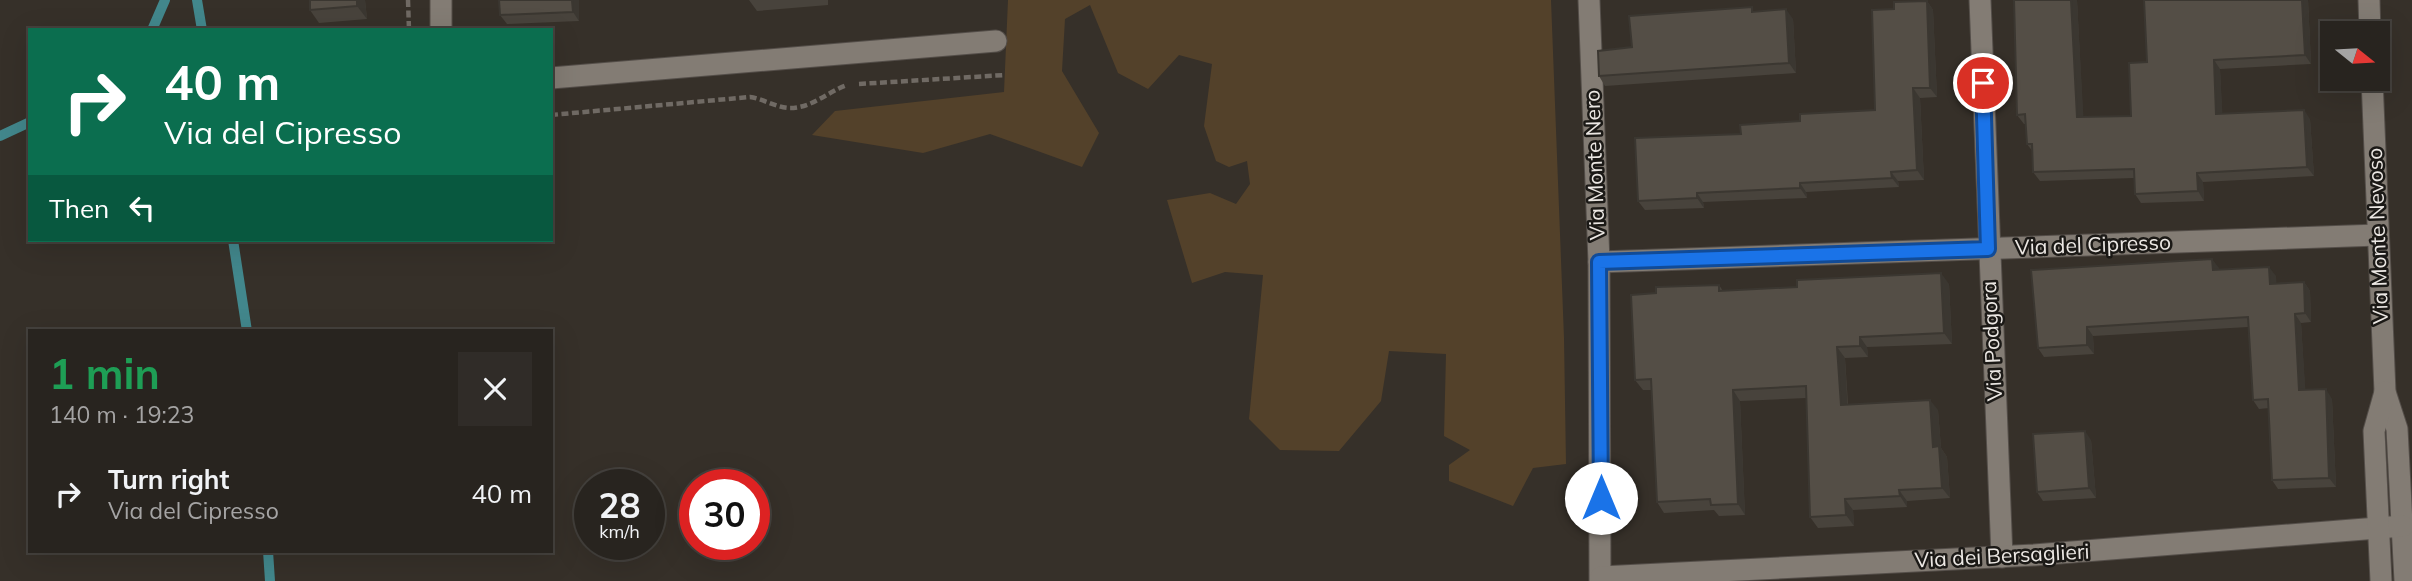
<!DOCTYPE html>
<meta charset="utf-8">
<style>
body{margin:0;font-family:Mulish,sans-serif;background:#302c28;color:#f1f3f6;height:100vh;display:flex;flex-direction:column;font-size:26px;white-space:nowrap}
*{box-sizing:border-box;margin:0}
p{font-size:23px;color:#a5a4a4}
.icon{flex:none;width:38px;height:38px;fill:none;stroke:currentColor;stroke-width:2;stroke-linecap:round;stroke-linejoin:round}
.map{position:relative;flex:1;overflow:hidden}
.panel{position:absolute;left:28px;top:329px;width:525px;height:224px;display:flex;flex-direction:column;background:#28241f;border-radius:0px;box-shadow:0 7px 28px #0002,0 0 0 2px #44413d}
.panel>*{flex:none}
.top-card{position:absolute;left:28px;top:28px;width:525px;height:214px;border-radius:0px;box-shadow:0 7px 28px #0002,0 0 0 2px #44413d;background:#0b6e4f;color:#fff;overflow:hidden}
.needle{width:46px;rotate:108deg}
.buttons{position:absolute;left:2320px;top:21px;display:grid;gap:14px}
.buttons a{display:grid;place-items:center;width:70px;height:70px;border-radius:0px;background:#28241f;box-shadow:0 7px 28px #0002,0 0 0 2px #44413d;font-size:35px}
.speed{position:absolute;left:574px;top:469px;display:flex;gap:14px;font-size:35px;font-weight:700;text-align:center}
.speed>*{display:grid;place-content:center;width:91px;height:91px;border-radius:50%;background:#28241f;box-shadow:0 7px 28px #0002,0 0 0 2px #44413d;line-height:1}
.speed small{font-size:18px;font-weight:400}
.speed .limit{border:10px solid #d22;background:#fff;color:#111}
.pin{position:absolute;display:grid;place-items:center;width:60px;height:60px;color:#fff;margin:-30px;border:4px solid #fff;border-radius:50%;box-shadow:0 2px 7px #0007}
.me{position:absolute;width:77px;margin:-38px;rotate:0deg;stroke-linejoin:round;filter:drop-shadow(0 0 5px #0008)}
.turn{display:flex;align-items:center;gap:24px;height:147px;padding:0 21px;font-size:32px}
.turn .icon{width:91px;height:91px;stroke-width:2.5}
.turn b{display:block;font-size:49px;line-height:60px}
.then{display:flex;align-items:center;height:66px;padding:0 21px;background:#0003;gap:14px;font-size:26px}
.round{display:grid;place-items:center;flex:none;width:74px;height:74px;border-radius:0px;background:#302c28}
.overview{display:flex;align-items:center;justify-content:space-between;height:119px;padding:0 21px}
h1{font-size:42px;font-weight:700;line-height:52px;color:#1e9e55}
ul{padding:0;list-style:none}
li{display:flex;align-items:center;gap:21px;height:91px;padding:0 21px}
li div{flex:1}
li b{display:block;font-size:26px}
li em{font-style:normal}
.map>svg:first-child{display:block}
</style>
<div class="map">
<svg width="2412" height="581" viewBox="0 0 2412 581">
<rect width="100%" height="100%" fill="#363029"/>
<path fill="#53412a" d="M1008,0H1551L1564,338L1566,464L1533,468L1513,506L1449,481V465L1470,450L1444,436L1446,354L1389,351L1381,401L1339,451L1280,450L1249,419L1263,275L1225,272L1192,283L1167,200L1210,193L1236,204L1250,184L1247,161L1229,167L1216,161L1204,126L1212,64L1179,55L1148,89L1118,73L1090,5L1065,19L1062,71L1099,133L1082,167L990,134L923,153L812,135L835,111L1004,92Z"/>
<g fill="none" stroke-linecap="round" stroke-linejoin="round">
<g stroke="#42878c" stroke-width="10">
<path d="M197,0L202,30"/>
<path d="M152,30L165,0"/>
<path d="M0,136L30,122"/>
<path d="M233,240L247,331"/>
<path d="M268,551L270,581"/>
</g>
<defs>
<g id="street">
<path d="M441,0V30"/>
<path d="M1589,0L1599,262L1600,581"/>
<path d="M1980,0L2002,557"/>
<path d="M2369,0L2370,33"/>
<path d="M551,78L996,41"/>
<path d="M2372,79L2385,392L2397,429L2405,581"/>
<path d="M1599,262L2378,235"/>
<path d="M1601,577L2034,555L2403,526"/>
<path d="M2381,581L2374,431L2385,392"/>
</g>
</defs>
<use href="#street" stroke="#544e49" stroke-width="23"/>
<g stroke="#706a64" stroke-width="4.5" stroke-dasharray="7 3.5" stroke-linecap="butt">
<path d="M408,0L409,30"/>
<path d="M859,84L1005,75"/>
<path d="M551,115L750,97C763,99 776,107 788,108C811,109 827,92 847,85"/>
</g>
<use href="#street" stroke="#837c74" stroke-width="21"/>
</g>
<g fill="#48433c">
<path d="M365,0L367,19L319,23L310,10Z"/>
<path d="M579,0V21L507,24L500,15Z"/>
<path d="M749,0H828V5L757,11Z"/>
<path d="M2077,0L2083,117L2131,116L2147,62L2144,0H2308L2311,64L2220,69L2222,114L2310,119L2314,176L2203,182L2204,201L2141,203L2135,194L2134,178L2040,181L2033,172V152L2027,144L2026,124H2024L2017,115Z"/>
<path d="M1927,1L1933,10L1937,97L1920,98L1924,180L1898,181L1899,187L1806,192L1807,198L1703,202L1704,208L1645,210L1638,201L1741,134L1800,121L1875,110L1894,9Z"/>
<path d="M1755,11L1793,19L1796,73L1605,86L1599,76L1632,47Z"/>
<path d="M2212,259L2219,270L2276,276V283L2304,282L2310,291L2311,322L2301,323L2305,390L2332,399L2336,487L2278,489L2272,480L2269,408L2259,409L2253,400L2248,327L2093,336L2094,354L2044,357L2038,348Z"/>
<path d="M1949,284L1952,344L1867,347L1868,357L1845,358L1848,404L1938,410L1941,448L1947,457L1950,498L1907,501V507L1853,510L1854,526L1818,528L1810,517L1806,398L1740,401L1745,515L1719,516L1714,510L1664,513L1657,502L1652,390H1643L1635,380L1656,293L1719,285L1723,291Z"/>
<path d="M2091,440L2096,498L2043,501L2037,492Z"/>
</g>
<g fill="#3b3731">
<path d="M357,0H365L367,19L357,6Z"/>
<path d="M572,0H579V21L573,12Z"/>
<path d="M2071,0H2077L2084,127L2077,117Z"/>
<path d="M2302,0H2308L2311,64L2305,55Z"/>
<path d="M1927,1L1933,10L1937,97L1930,88Z"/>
<path d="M1786,9L1793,19L1796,73L1789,63Z"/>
<path d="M2214,60L2220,69L2223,124L2216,114Z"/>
<path d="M1913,88L1920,98L1924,180L1917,170Z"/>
<path d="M2304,110L2310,119L2314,176L2307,167Z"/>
<path d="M1891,172L1898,181L1899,187L1892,178Z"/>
<path d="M2197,173L2203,182L2204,201L2198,191Z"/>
<path d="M1800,183L1806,192L1807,198L1800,188Z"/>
<path d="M1697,193L1703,202L1704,208L1697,198Z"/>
<path d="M2212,259L2219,268V279L2213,270Z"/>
<path d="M2269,267L2276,276L2277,293L2270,284Z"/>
<path d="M1941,273L1949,284L1952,344L1944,333Z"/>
<path d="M2304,282L2310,291L2311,322L2305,313Z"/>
<path d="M2295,314L2301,323L2306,399L2299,390Z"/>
<path d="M2087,327L2093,336L2094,354L2087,345Z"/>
<path d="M1860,337L1867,347L1868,357L1860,346Z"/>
<path d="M1837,347L1845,358L1848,416L1841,405Z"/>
<path d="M2326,389L2332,399L2336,487L2329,478Z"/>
<path d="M1733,390L1740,401L1745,515L1738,504Z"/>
<path d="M1930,400L1938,410L1941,448L1947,457L1950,498L1942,488L1933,447Z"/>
<path d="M2085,431L2091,440L2096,498L2089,488Z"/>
<path d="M1899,490L1907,501V507L1900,496Z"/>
<path d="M1845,499L1853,510L1854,526L1846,515Z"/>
</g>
<g fill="#544e46" stroke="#3b3731" stroke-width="2">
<path d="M310,0H357V6L310,10Z"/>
<path d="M499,0H572L573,12L500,15Z"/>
<path d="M2014,0H2071L2077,117L2131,116L2129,63L2147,62L2144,0H2302L2305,55L2214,60L2216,114L2304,110L2307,167L2197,173L2198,191L2135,194L2134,169L2033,172L2032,144H2027L2025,114L2017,115Z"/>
<path d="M1927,1L1930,88H1913L1917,170L1891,172L1892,178L1800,183V188L1697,193V198L1638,201L1635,138L1741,134L1740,125L1800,121V114L1875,110L1872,10L1894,9V2Z"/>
<path d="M1752,7V12L1786,9L1789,63L1599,76L1598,51L1632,47L1629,16Z"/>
<path d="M2212,259L2213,270L2269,267L2270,284L2304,282L2305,313L2295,314L2299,390L2326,389L2329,478L2272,480L2268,399L2253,400L2248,317L2087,327V345L2038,348L2031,270Z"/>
<path d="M1941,273L1944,333L1860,337V346L1837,347L1841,405L1930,400L1933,447L1939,446L1942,488L1899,490L1900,496L1845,499L1846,515L1810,517L1806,386L1733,390L1738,504L1711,505L1710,499L1657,502L1651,379L1635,380L1631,295L1656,293V287L1719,285V291L1797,287V280Z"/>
<path d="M2085,431L2089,488L2037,492L2033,434Z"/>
</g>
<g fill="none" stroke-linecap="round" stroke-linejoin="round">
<defs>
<path id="route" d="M1601,498L1599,262L1988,249L1983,83"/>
</defs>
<use href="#route" stroke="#114b97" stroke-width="18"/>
<use href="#route" stroke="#1a73e8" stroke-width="12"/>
</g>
<g text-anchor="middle" stroke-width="5" stroke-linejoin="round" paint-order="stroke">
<g font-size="21" fill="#ece8e4" stroke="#1b1916">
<text transform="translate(1595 165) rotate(-92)" y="7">Via Monte Nero</text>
<text transform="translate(2378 236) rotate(-92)" y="7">Via Monte Nevoso</text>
<text transform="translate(2093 245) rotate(-2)" y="7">Via del Cipresso</text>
<text transform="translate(1992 341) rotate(-93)" y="7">Via Podgora</text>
<text transform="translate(2002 556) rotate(-3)" y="7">Via dei Bersaglieri</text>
</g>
</g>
</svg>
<div class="buttons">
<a><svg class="needle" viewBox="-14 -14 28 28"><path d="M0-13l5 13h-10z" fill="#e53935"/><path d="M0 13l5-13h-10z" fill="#a5a4a4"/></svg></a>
</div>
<div class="speed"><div>28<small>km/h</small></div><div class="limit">30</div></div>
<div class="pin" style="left:1983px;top:83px;background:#d93025"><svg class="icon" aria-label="arrive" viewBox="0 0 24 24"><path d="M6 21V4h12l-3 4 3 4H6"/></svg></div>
<svg class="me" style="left:1601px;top:498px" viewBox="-20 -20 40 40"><circle r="19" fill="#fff"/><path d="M0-13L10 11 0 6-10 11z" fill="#1a73e8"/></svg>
<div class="top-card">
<div class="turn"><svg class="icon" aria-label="right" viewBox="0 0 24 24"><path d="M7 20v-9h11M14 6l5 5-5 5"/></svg><div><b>40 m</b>Via del Cipresso</div></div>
<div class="then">Then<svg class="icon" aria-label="left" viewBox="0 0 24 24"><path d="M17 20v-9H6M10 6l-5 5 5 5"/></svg></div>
</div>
<section class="panel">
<div class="overview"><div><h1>1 min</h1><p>140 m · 19:23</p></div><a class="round"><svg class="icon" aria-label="close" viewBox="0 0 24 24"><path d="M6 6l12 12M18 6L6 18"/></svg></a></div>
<ul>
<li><svg class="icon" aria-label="right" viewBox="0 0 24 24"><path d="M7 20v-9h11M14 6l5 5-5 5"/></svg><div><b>Turn right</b><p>Via del Cipresso</p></div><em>40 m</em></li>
</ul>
</section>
</div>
